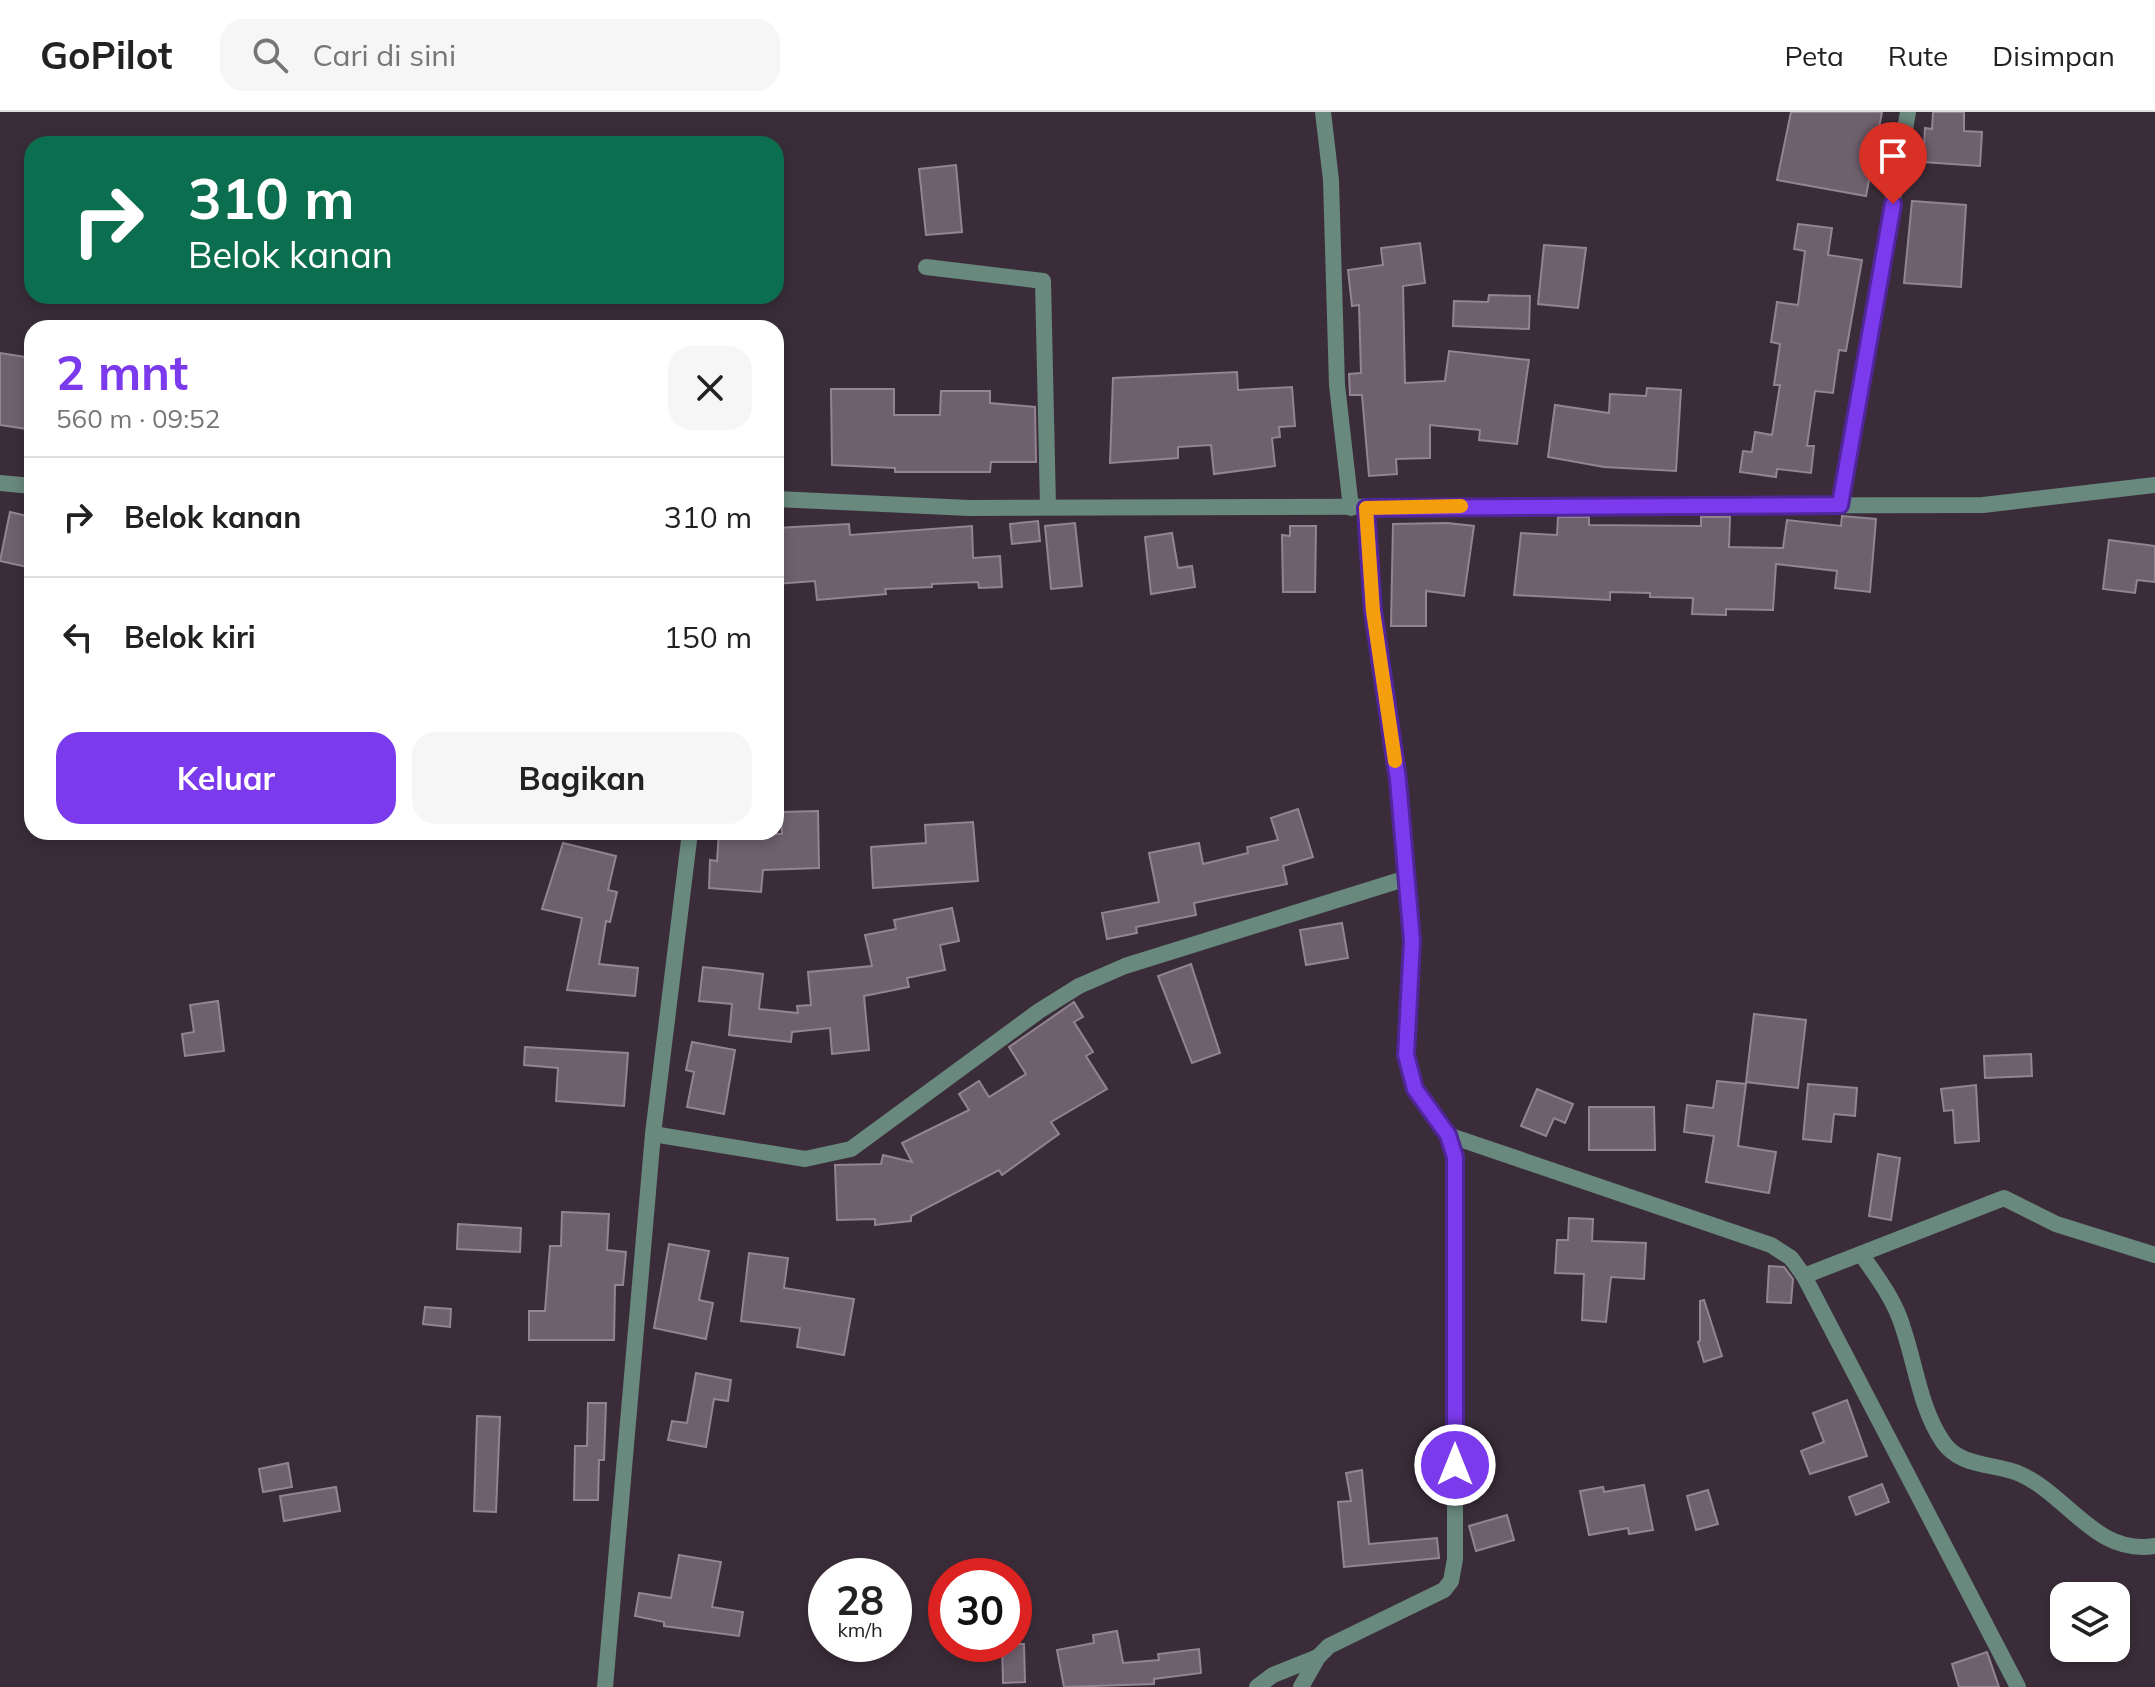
<!DOCTYPE html>
<html lang="id">
<meta charset="utf-8">
<style>
body{margin:0;font-family:Mulish,sans-serif;background:#f6f6f6;color:#222;height:100vh;display:flex;flex-direction:column;font-size:30px;white-space:nowrap}
*{box-sizing:border-box;margin:0}
p{font-size:26px;color:#767676}
.icon{flex:none;width:44px;height:44px;fill:none;stroke:currentColor;stroke-width:2;stroke-linecap:round;stroke-linejoin:round}
.map{position:relative;flex:1;overflow:hidden}
.details{position:absolute;left:24px;top:208px;width:760px;height:520px;display:flex;flex-direction:column;background:#fff;border-radius:24px;box-shadow:0 4px 12px #0003}
.details>*{flex:none}
.banner{position:absolute;left:24px;top:24px;width:760px;height:168px;border-radius:24px;box-shadow:0 4px 12px #0003;background:#0b6e4f;color:#fff;overflow:hidden}
.tools{position:absolute;left:2050px;top:1470px;display:grid;gap:16px}
.tools a{display:grid;place-items:center;width:80px;height:80px;border-radius:16px;background:#fff;box-shadow:0 4px 12px #0003;font-size:40px}
.speed{position:absolute;left:808px;top:1446px;display:flex;gap:16px;font-size:40px;font-weight:700;text-align:center}
.speed>*{display:grid;place-content:center;width:104px;height:104px;border-radius:50%;background:#fff;box-shadow:0 4px 12px #0003;line-height:1}
.speed small{font-size:20px;font-weight:400}
.speed .limit{border:12px solid #d22;background:#fff;color:#111}
.pin{position:absolute;display:grid;place-items:center;width:68px;height:68px;color:#fff;margin:-82px -34px;border-radius:50% 50% 50% 0;rotate:-45deg;box-shadow:0 0 8px #0007}
.pin .icon{rotate:45deg}
.me{position:absolute;width:88px;margin:-44px;rotate:0deg;stroke-linejoin:round;filter:drop-shadow(0 0 6px #0008)}
.turn{display:flex;align-items:center;gap:28px;height:168px;padding:0 32px;font-size:36px}
.turn .icon{width:104px;height:104px;stroke-width:2.5}
.turn b{display:block;font-size:56px;line-height:68px}
.round{display:grid;place-items:center;flex:none;width:84px;height:84px;border-radius:24px;background:#f6f6f6}
.head{display:flex;align-items:center;justify-content:space-between;height:136px;padding:0 32px}
h1{font-size:48px;font-weight:700;line-height:60px;color:#7c3aed}
.button{display:flex;gap:16px;margin-top:auto;padding:16px 32px}
.button a{flex:1;height:92px;border-radius:24px;background:#7c3aed;color:#fff;font-size:32px;font-weight:700;line-height:92px;text-align:center}
.button a+a{background:#f6f6f6;color:#222}
ul{padding:0;list-style:none}
li{display:flex;align-items:center;gap:24px;height:120px;padding:0 32px;border-top:2px solid #e0e0e0}
li div{flex:1}
li b{display:block;font-size:30px}
li em{font-style:normal}
header{display:flex;align-items:center;gap:48px;box-sizing:border-box;height:112px;padding:0 40px;background:#fff;border-bottom:2px solid #e0e0e0}
header strong{font-size:38px}
nav{display:flex;gap:44px;margin-inline-start:auto;font-size:28px}
.search{width:560px;height:72px;background:#f6f6f6;display:flex;align-items:center;gap:20px;box-sizing:border-box;padding:0 28px;border-radius:24px;color:#767676;font-size:30px}
.map>svg:first-child{display:block}
</style>
<header>
<strong>GoPilot</strong>
<div class="search"><svg class="icon" aria-label="search" viewBox="0 0 24 24"><circle cx="10" cy="10" r="6"/><path d="M15 15l6 6"/></svg>Cari di sini</div>
<nav><a>Peta</a><a>Rute</a><a>Disimpan</a></nav>
</header>
<div class="map">
<svg width="2155" height="1575" viewBox="0 0 2155 1575">
<rect width="100%" height="100%" fill="#3a2d39"/>
<g fill="#6f606e" stroke="#938492" stroke-width="2">
<path d="M1791,0H1882L1866,84L1777,68Z"/>
<path d="M1933,0H1964V19L1982,20L1980,54L1923,50L1925,16L1932,17Z"/>
<path d="M956,53L962,120L926,123L919,57Z"/>
<path d="M1912,89L1966,93L1961,175L1904,171Z"/>
<path d="M1798,112L1832,116L1828,143L1862,148L1846,239L1839,238L1833,281L1815,279L1807,334H1814L1811,361L1777,357L1776,365L1740,360L1743,339L1752,340L1755,320L1772,323L1780,273H1774L1780,232L1771,230L1777,190L1798,193L1805,139L1794,137Z"/>
<path d="M1420,131L1425,171L1403,174L1405,271L1445,269L1449,239L1529,248L1517,332L1479,328L1480,318L1430,313V346L1396,347L1397,362L1369,364L1362,283H1350L1349,262L1361,261L1359,193L1352,194L1348,158L1383,153L1381,136Z"/>
<path d="M1544,133L1586,136L1578,196L1538,192Z"/>
<path d="M1489,183L1530,184L1529,217L1453,214L1454,189L1488,190Z"/>
<path d="M0,241L32,246L27,317L0,313Z"/>
<path d="M1237,260L1238,278L1292,275L1295,314L1279,315L1280,325L1272,326L1275,354L1214,362L1211,333L1178,335V346L1110,351L1113,266Z"/>
<path d="M1647,276L1681,278L1676,359L1604,355L1548,345L1555,293L1609,301L1610,282L1646,284Z"/>
<path d="M831,277H894V303H940L941,279H990V291L1035,295L1036,350H991L990,360H895V356L832,353Z"/>
<path d="M10,400L32,405V456L0,449Z"/>
<path d="M1842,404L1876,407L1870,480L1835,476L1837,459L1776,452L1773,498L1726,497V503L1692,502L1693,486L1650,485V481L1610,480V488L1514,483L1521,421L1557,423L1558,405H1589V413L1701,414V405H1730L1729,435L1783,436L1787,408L1841,414Z"/>
<path d="M1038,409L1040,429L1012,432L1010,412Z"/>
<path d="M1075,411L1082,474L1051,477L1045,414Z"/>
<path d="M1447,411L1474,414L1464,484L1426,479V514H1391L1393,412Z"/>
<path d="M849,412L850,423L972,414L973,446L1000,444L1002,475L979,476L978,470L932,472V475L885,477L886,482L817,488L815,469L776,472V416Z"/>
<path d="M1290,414H1316L1315,480H1283L1282,423L1290,424Z"/>
<path d="M1172,421L1178,456L1192,454L1195,475L1151,482L1145,425Z"/>
<path d="M2109,428L2155,434V470L2137,468L2135,481L2103,477Z"/>
<path d="M1298,697L1313,745L1283,754L1287,772L1194,791L1196,803L1136,815L1137,821L1107,827L1102,801L1159,790L1149,741L1199,731L1203,752L1248,741L1247,735L1278,728L1271,706Z"/>
<path d="M818,699L819,756L763,758L761,780L709,776L710,748L717,749L719,720L782,722L781,700Z"/>
<path d="M973,710L978,769L873,776L871,735L926,731L925,713Z"/>
<path d="M563,731L616,744L608,778L617,780L610,810L606,809L599,852L638,856L635,884L567,878L582,806L542,797Z"/>
<path d="M952,796L959,829L940,833L945,858L907,866L909,875L864,884L869,938L832,942L830,916L792,920L791,930L729,923L732,892L699,889L703,855L732,858L763,862L759,897L798,901L797,894L811,893L808,860L872,854L865,823L896,817L894,808Z"/>
<path d="M1342,811L1348,846L1306,853L1300,818Z"/>
<path d="M1191,852L1220,941L1192,951L1158,864Z"/>
<path d="M218,889L224,939L185,944L182,922L194,920L190,893Z"/>
<path d="M1074,890L1083,905L1074,910L1093,940L1086,944L1107,977L1051,1010L1059,1022L1002,1063L999,1058L911,1104V1109L875,1113V1107L837,1108L835,1053L881,1052L883,1043L912,1050L902,1031L969,998L959,982L979,969L989,985L1026,962L1009,935Z"/>
<path d="M1754,902L1806,908L1798,976L1746,970Z"/>
<path d="M692,930L735,938L724,1002L687,995L694,960L686,958Z"/>
<path d="M525,935L628,941L624,994L556,989L558,956L524,953Z"/>
<path d="M2031,942L2032,964L1985,966L1984,944Z"/>
<path d="M1717,969L1746,972L1738,1034L1776,1040L1769,1081L1706,1070L1714,1024L1684,1020L1687,993L1713,996Z"/>
<path d="M1808,972L1857,976L1855,1004L1834,1002L1831,1030L1803,1027Z"/>
<path d="M1976,973L1979,1029L1955,1031L1953,998L1944,999L1941,977Z"/>
<path d="M1537,977L1573,992L1565,1011L1554,1006L1546,1024L1521,1014Z"/>
<path d="M1589,995H1654L1655,1038H1589Z"/>
<path d="M1878,1042L1900,1046L1891,1108L1869,1104Z"/>
<path d="M562,1100L609,1102L607,1138L626,1140L623,1173H615L614,1228H529V1199H545L550,1134H561Z"/>
<path d="M1569,1106L1593,1107L1592,1129L1646,1131L1644,1167L1611,1165L1606,1210L1582,1208L1584,1162L1555,1161L1557,1128H1568Z"/>
<path d="M458,1112L521,1116L520,1140L457,1137Z"/>
<path d="M669,1132L709,1139L699,1188L713,1191L706,1227L654,1216Z"/>
<path d="M749,1141L788,1146L784,1176L854,1187L844,1243L797,1235L800,1216L741,1209Z"/>
<path d="M1769,1154L1784,1155L1793,1167L1791,1191L1767,1190Z"/>
<path d="M1704,1188L1722,1244L1704,1250L1698,1230L1700,1229V1189Z"/>
<path d="M425,1195L451,1197L450,1215L423,1212Z"/>
<path d="M696,1261L731,1268L728,1289L714,1287L706,1335L668,1328L672,1309L687,1311Z"/>
<path d="M1847,1288L1867,1344L1810,1362L1801,1339L1824,1330L1813,1301Z"/>
<path d="M588,1291H606L604,1348H599L598,1388H574L575,1334H587Z"/>
<path d="M477,1304L500,1305L496,1400L474,1399Z"/>
<path d="M288,1351L292,1375L263,1380L259,1357Z"/>
<path d="M1362,1358L1369,1432L1437,1426L1439,1446L1344,1455L1338,1390L1351,1389L1346,1361Z"/>
<path d="M1882,1372L1889,1390L1856,1403L1849,1385Z"/>
<path d="M1644,1373L1653,1418L1629,1422L1628,1416L1589,1423L1580,1379L1603,1375L1604,1380Z"/>
<path d="M336,1375L340,1399L284,1409L280,1384Z"/>
<path d="M1708,1378L1718,1412L1696,1418L1687,1384Z"/>
<path d="M1507,1403L1514,1428L1476,1439L1469,1414Z"/>
<path d="M679,1443L721,1450L712,1495L743,1500L739,1524L664,1514V1510L635,1504L639,1481L671,1486Z"/>
<path d="M1117,1519L1123,1551L1159,1548L1158,1542L1199,1537L1201,1561L1154,1567V1572L1064,1575L1057,1538L1094,1531L1093,1523Z"/>
<path d="M1002,1532H1024L1025,1570L1003,1571Z"/>
<path d="M1987,1540L1999,1575H1959L1952,1552Z"/>
</g>
<g fill="none" stroke-linecap="round" stroke-linejoin="round">
<g stroke="#69887e" stroke-width="16">
<path d="M1323,0L1331,68L1337,273L1351,396"/>
<path d="M926,155L1043,169L1048,395"/>
<path d="M1840,393L1908,0"/>
<path d="M653,1022L805,1047L851,1037L1039,899L1079,874L1125,854L1407,766"/>
<path d="M1448,1023L1771,1133L1791,1146L1804,1164L2018,1575"/>
<path d="M1861,1142C1877,1165 1895,1188 1903,1216C1916,1254 1920,1296 1943,1330C1961,1356 1995,1351 2020,1362C2068,1383 2096,1444 2155,1434"/>
<path d="M1804,1164L2004,1086L2056,1112L2155,1143"/>
<path d="M605,1575L653,1022L690,720"/>
<path d="M1257,1575L1273,1563L1318,1545"/>
<path d="M1301,1575L1318,1545L1329,1534L1444,1478L1451,1469L1455,1447V1045L1448,1023L1415,977L1406,943L1412,829L1398,668L1373,499L1366,396"/>
</g>
<g stroke="#69887e" stroke-width="16">
<path d="M0,371L32,374"/>
<path d="M776,387L969,396L1983,393L2155,373"/>
</g>
</g>
<g fill="none" stroke-linecap="round" stroke-linejoin="round">
<defs>
<path id="route" d="M1455,1353V1045L1448,1023L1415,977L1406,943L1412,829L1398,668L1373,499L1366,396L1840,393L1893,92"/>
</defs>
<use href="#route" stroke="#51269a" stroke-width="20"/>
<use href="#route" stroke="#7c3aed" stroke-width="14"/>
<path stroke="#f59e0b" stroke-width="14" d="M1395,649L1373,499L1366,396L1461,394"/>
</g>
</svg>
<div class="tools">
<a><svg class="icon" aria-label="layers" viewBox="0 0 24 24"><path d="M12 4l9 5-9 5-9-5zM3 14l9 5 9-5"/></svg></a>
</div>
<div class="speed"><div>28<small>km/h</small></div><div class="limit">30</div></div>
<div class="pin" style="left:1893px;top:92px;background:#d93025"><svg class="icon" aria-label="arrive" viewBox="0 0 24 24"><path d="M6 21V4h12l-3 4 3 4H6"/></svg></div>
<svg class="me" style="left:1455px;top:1353px" viewBox="-20 -20 40 40"><circle r="17" fill="#7c3aed" stroke="#fff" stroke-width="3"/><path d="M0-11L8 9 0 5-8 9z" fill="#fff"/></svg>
<div class="banner">
<div class="turn"><svg class="icon" aria-label="right" viewBox="0 0 24 24"><path d="M7 20v-9h11M14 6l5 5-5 5"/></svg><div><b>310 m</b>Belok kanan</div></div>
</div>
<section class="details">
<div class="head"><div><h1>2 mnt</h1><p>560 m · 09:52</p></div><a class="round"><svg class="icon" aria-label="close" viewBox="0 0 24 24"><path d="M6 6l12 12M18 6L6 18"/></svg></a></div>
<ul>
<li><svg class="icon" aria-label="right" viewBox="0 0 24 24"><path d="M7 20v-9h11M14 6l5 5-5 5"/></svg><div><b>Belok kanan</b></div><em>310 m</em></li>
<li><svg class="icon" aria-label="left" viewBox="0 0 24 24"><path d="M17 20v-9H6M10 6l-5 5 5 5"/></svg><div><b>Belok kiri</b></div><em>150 m</em></li>
</ul>
<div class="button"><a>Keluar</a><a>Bagikan</a></div>
</section>
</div>
